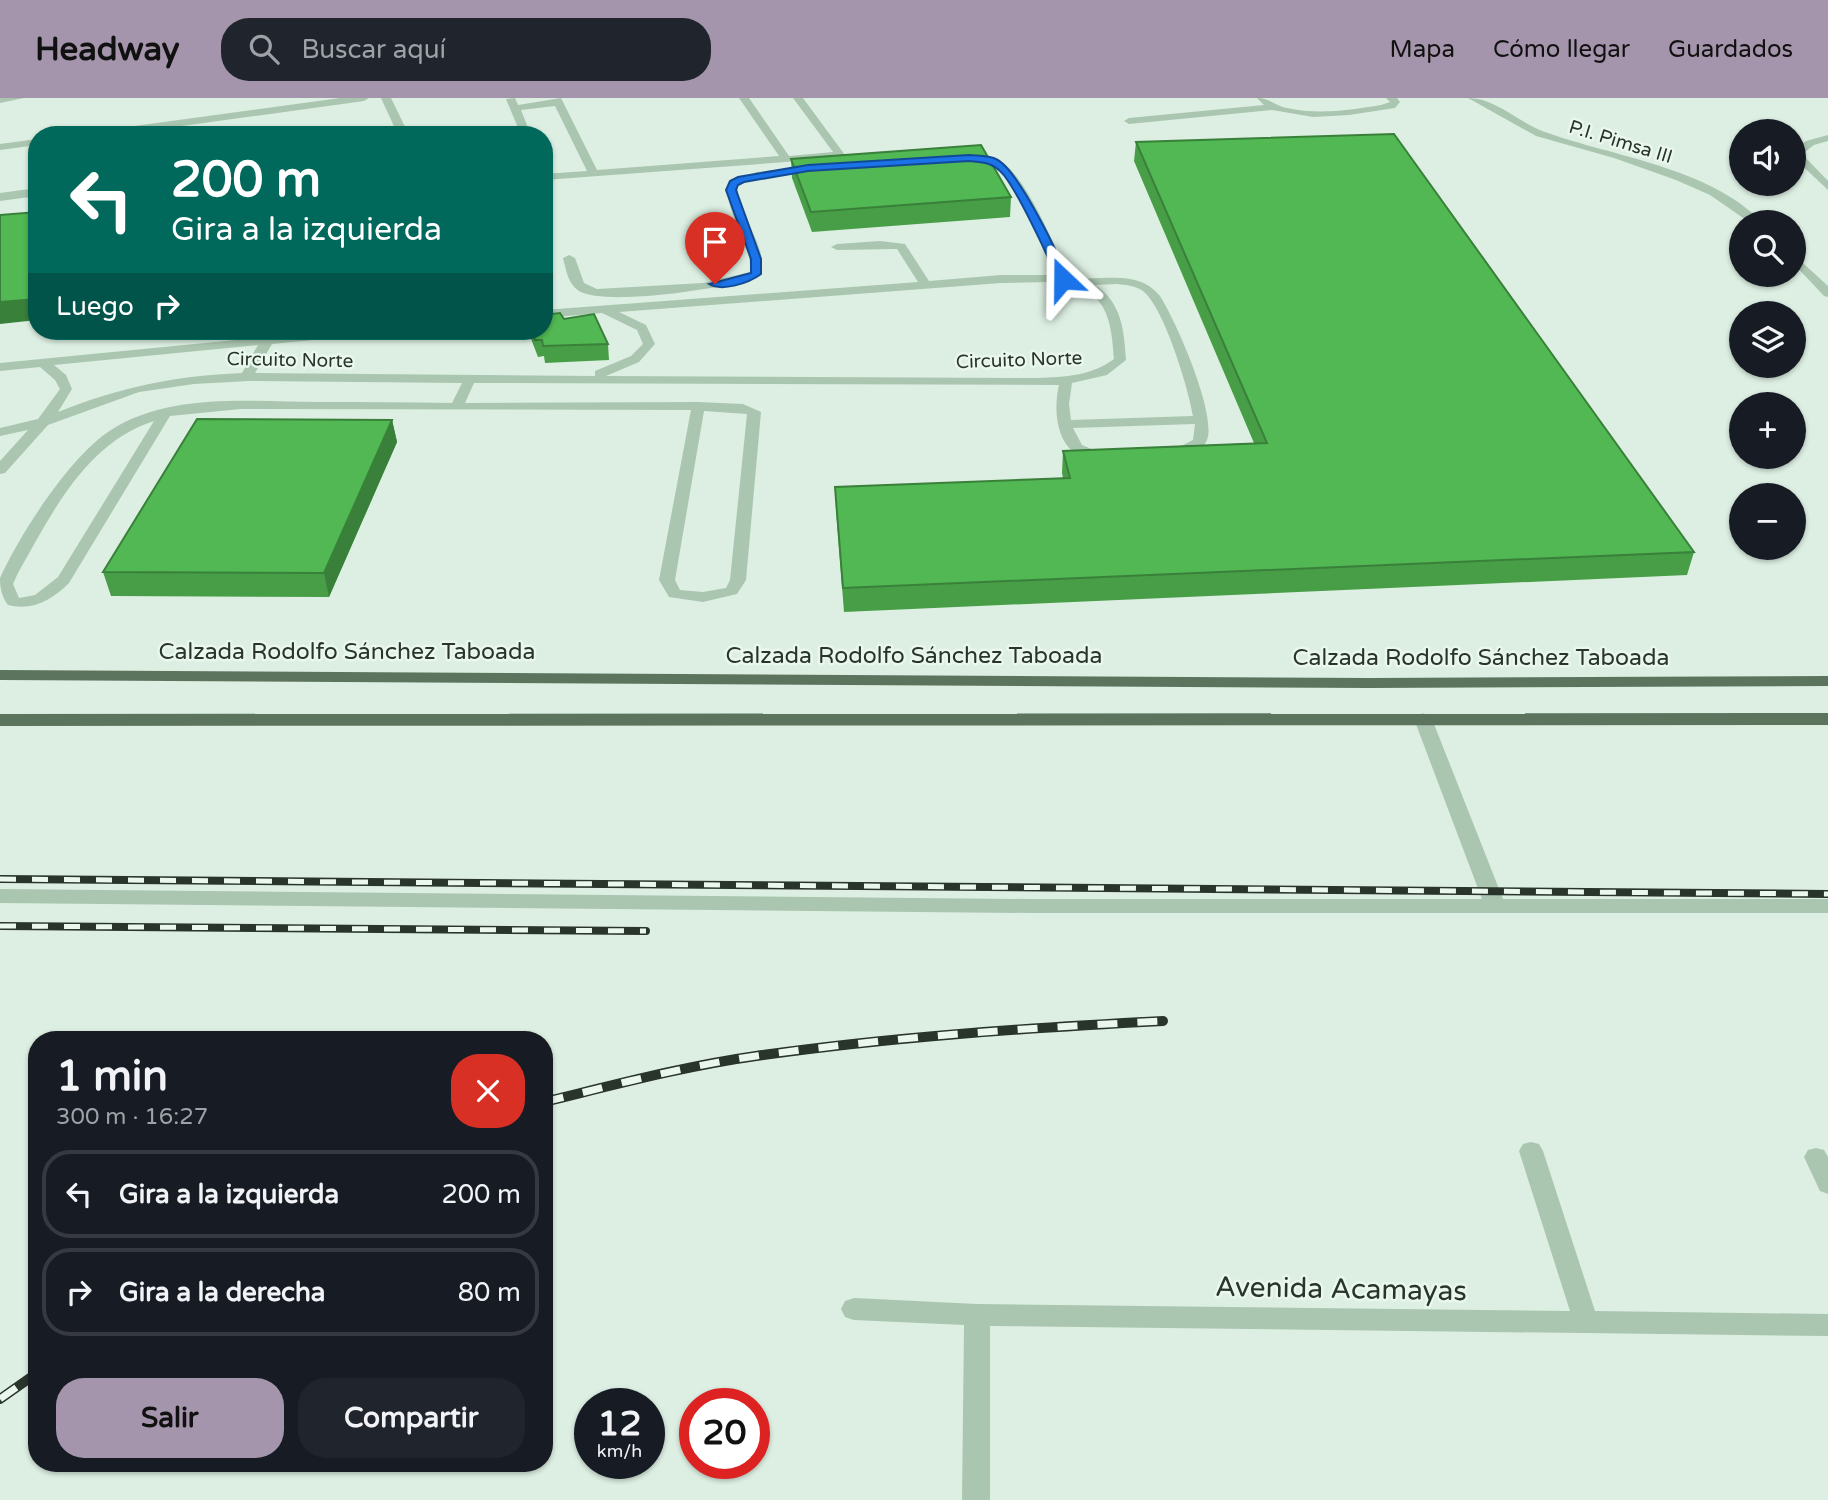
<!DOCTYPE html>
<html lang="es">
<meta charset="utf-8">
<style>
body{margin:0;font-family:"Varela Round",sans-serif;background:#20242c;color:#f1f3f6;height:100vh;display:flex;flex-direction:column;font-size:26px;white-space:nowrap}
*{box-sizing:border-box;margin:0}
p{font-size:23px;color:#9ea1a6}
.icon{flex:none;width:38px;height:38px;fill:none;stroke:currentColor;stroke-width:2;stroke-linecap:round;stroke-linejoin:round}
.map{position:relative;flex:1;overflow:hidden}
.sheet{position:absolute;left:28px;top:933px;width:525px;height:441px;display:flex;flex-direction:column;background:#171b24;border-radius:28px;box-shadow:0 2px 5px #0004}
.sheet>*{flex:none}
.banner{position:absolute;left:28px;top:28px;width:525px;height:214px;border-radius:28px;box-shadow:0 2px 5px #0004;background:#00695c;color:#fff;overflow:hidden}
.controls{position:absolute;left:1729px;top:21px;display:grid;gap:14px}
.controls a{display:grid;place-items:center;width:77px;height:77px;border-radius:50%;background:#171b24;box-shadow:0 2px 5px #0004;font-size:35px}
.speed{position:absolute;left:574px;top:1290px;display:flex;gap:14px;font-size:35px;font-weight:700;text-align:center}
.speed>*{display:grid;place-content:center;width:91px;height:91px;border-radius:50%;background:#171b24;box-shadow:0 2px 5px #0004;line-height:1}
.speed small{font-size:18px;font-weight:400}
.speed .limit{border:10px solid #d22;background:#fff;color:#111}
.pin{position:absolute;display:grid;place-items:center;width:60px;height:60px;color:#fff;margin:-72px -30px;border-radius:50% 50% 50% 0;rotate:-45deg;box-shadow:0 0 7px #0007}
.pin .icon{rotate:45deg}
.me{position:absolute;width:77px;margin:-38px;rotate:337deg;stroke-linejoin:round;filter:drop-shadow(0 0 5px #0008)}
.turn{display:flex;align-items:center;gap:24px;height:147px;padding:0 28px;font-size:32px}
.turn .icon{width:91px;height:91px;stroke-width:2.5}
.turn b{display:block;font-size:49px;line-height:60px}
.then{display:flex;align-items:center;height:66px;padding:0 28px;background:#0003;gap:14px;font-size:26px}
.round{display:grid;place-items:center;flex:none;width:74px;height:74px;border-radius:28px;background:#20242c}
.summary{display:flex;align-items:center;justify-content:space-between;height:119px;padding:0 28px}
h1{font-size:42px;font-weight:700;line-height:52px}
.button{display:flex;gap:14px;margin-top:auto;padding:14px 28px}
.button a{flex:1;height:80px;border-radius:28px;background:#a595ac;color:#111;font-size:28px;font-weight:700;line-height:80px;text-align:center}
.button a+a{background:#20242c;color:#f1f3f6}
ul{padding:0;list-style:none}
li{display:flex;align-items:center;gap:21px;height:88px;margin:0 14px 10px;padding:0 14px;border:4px solid #363941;border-radius:28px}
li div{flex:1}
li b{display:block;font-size:26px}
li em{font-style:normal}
header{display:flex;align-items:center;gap:42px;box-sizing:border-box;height:98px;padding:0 35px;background:#a595ac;color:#111}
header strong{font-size:33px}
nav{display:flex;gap:38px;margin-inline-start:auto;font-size:24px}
.search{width:490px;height:63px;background:#20242c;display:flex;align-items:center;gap:18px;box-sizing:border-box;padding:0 24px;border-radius:28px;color:#9ea1a6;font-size:26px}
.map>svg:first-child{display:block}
</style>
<header>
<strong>Headway</strong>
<div class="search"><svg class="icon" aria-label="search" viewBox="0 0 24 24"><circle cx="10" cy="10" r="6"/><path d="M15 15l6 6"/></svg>Buscar aquí</div>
<nav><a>Mapa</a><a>Cómo llegar</a><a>Guardados</a></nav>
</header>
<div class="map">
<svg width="1828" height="1402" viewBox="0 0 1828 1402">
<rect width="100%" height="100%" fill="#ddefe2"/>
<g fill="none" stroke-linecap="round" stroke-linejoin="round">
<g fill="#aac6b0" fill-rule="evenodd">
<path d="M515,0L518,7L561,0L597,72L779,58L739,0H749L789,58L833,54L793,0H803L845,57L840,60L544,82V76L587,73L555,8L521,12L531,37H521L506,1Z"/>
<path d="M1257,0C1270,0 1275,8 1287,10C1317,17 1351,12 1381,7L1390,4L1386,0H1397L1400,4L1395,10L1349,17L1313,19L1272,12L1129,26L1124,23L1129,20L1264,7Z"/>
<path d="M1468,0C1496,0 1519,25 1545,34C1614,59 1708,69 1762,124H1749L1710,97L1676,82L1614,60L1536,38Z"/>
<path d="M1828,37V43L1814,47L1802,56L1828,83V92L1794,60V52L1806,43Z"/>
<path d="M967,57C978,57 989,57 999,62C1026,77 1056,150 1068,179C1099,185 1136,169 1160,198C1176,223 1217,316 1207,342C1202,355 1185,357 1174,359L1167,355L1193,342L1195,326L1073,330L1082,347L1108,358L1101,362C1092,360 1082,359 1074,354C1055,341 1054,307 1059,287L474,285L465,305L698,304L743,306L761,314L746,482L737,496L703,504L669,499L659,482L691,312L241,311L170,318L69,485C52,502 33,513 8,507C2,499 0,491 0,480C20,436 70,358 111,332C170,294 252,304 319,304C363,304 408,304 452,305L462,285L249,283L194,286L139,294L48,327L5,375L0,376V363L28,332L0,338V330L38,321L60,291L55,282L40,269L0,273V265L329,233H370L364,237L272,246L255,275L595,278V273L631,258L643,246L637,232L602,215L544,220V212L918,184L897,151L837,152L831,149L837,146L880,143L905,146L929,183L1001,177H1056C1044,149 1018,80 990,66C982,62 972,64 963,62V58ZM1049,184C1103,189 1111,211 1114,261C1091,278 1065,279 1038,280L606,278L639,264L655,246L646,227L619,214L1001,185ZM1117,186C1126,187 1136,188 1143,193C1164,209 1189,292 1193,318L1071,322L1069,306L1072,285L1107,277L1126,262C1124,232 1122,205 1095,187ZM258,247L242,275C174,278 121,289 58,314L72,291L66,277L54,267ZM704,313L747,316L730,482L726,490L703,494L680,492L675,482ZM154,323L58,479L35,497L19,500L13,486L18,475C51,417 85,345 154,323Z"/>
<path d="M814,67L819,70L818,72L759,80L738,87C735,118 771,148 760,178C731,190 605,209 579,193C568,186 566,172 563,160L569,157L575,160L584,185L597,191L703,185L750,174C752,142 724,117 728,85L757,74Z"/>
<path d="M1794,157L1828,188V199L1824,198L1794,166Z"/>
</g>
<g fill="#aac6b0" fill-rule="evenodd">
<path d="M0,0H24L0,5Z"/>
<path d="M340,0H369L364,3L117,37H85L90,34Z"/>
<path d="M381,0H391L409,37H398Z"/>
<path d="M37,41V47L0,52V46Z"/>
<path d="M37,90V98L0,103V95Z"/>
<path d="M1423,615L1432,621L1503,801H1828V815H1029L0,805V791L1029,801H1482L1414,621Z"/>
<path d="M1531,1044L1539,1046L1543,1053L1595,1213L1828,1216V1238L990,1228V1402H962L964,1227L854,1222L845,1219L841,1211L845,1203L854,1200L977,1206L1570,1213L1519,1053L1523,1046Z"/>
<path d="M1816,1050L1824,1052L1828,1059V1096L1820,1093L1804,1059L1808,1052Z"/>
</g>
<g fill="#5c745e" fill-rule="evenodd">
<path d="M0,572L1370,580L1828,578V588L1370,590L0,582Z"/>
<path d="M1828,615V627L0,628V616Z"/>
</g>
<defs>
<g id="rail-far1">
<path d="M0,781L1828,796"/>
<path d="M0,828L646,833"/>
</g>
<g id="rail">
<path d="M544,1004C614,987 685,968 756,958C891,939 1027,930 1163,923"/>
<path d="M0,1301L37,1275"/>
</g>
</defs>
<use href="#rail-far1" stroke="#29342a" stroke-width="8"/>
<use href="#rail" stroke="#29342a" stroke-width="10"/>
<use href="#rail-far1" stroke="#e9f7ed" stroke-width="5" stroke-dasharray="16" stroke-linecap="butt"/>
<use href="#rail" stroke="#e9f7ed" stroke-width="7" stroke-dasharray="20" stroke-linecap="butt"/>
</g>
<g fill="#479e47">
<path d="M1136,44L1694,454L1687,477L844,514L836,412L835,389L1063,380L1062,375L1063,353L1254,345L1134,63Z"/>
<path d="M791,61L1011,99L1010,119L812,134L792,80Z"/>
<path d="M564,221L608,246L609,262L545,265L544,258L538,259L528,233H544Z"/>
<path d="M392,322L397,344L329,499L111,498L103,474Z"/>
</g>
<g fill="#39813a">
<path d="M37,201V222L0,226V204Z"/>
<path d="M392,322L397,344L329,499L324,475Z"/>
</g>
<g fill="#52b853" stroke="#39813a" stroke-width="2">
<path d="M1394,36L1694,454L843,490L835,389L1070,380L1063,353L1267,345L1136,44Z"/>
<path d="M981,47L1011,99L811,114L791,61Z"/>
<path d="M37,114V201L0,204V117Z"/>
<path d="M560,215L564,221L594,216L608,246L543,248L542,242H535L532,233H544V217Z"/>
<path d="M197,321L392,322L324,475L103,474Z"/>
</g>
<path fill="#1a73e8" stroke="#114b97" stroke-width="2" d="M969,57C977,58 988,57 996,61C1018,71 1058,155 1068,181L1067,183L1057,181C1049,160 1014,85 1000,73C990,64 981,64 969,63L808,73L744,84L738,87L736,92L761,161V176C749,185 722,194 709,186L751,175V161L726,92L730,83L738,79L808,67Z"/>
<g text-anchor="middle" stroke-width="5" stroke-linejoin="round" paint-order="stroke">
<g font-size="19" fill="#29342a" stroke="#e9f7ed">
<text transform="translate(1621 43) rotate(17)" y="7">P.I. Pimsa III</text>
<text transform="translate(290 261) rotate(1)" y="7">Circuito Norte</text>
<text transform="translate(1019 261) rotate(-2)" y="7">Circuito Norte</text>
</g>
<g font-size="23" fill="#29342a" stroke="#e9f7ed">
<text x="347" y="561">Calzada Rodolfo Sánchez Taboada</text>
<text x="914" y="565">Calzada Rodolfo Sánchez Taboada</text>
<text x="1481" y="567">Calzada Rodolfo Sánchez Taboada</text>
</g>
<g font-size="28" fill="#29342a" stroke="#e9f7ed">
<text transform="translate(1341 1190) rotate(1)" y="10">Avenida Acamayas</text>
</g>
</g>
</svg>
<div class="controls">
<a><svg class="icon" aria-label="sound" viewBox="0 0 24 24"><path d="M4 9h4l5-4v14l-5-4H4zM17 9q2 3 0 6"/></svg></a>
<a><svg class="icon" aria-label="search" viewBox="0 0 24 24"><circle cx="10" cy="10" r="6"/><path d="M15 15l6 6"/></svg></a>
<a><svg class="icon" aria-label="layers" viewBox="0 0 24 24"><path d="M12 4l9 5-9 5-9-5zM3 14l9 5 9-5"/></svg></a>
<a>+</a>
<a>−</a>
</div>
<div class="speed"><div>12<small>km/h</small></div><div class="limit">20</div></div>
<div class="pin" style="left:715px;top:186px;background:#d93025"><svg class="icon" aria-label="arrive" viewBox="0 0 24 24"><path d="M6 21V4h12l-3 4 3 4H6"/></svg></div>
<svg class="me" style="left:1063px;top:181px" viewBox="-20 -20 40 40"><path d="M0-17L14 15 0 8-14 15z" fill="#1a73e8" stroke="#fff" stroke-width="4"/></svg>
<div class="banner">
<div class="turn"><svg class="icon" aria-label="left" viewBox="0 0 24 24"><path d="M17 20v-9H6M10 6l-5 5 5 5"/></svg><div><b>200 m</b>Gira a la izquierda</div></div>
<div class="then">Luego<svg class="icon" aria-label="right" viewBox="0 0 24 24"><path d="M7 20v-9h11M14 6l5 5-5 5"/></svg></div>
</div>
<section class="sheet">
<div class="summary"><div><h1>1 min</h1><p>300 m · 16:27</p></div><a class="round" style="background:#d93025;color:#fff"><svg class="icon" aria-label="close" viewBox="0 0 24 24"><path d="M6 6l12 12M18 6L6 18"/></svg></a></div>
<ul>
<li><svg class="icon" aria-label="left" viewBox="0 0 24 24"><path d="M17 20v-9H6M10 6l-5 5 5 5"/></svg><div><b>Gira a la izquierda</b></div><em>200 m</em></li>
<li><svg class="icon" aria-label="right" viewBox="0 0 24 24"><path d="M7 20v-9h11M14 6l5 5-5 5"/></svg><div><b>Gira a la derecha</b></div><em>80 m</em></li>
</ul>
<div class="button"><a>Salir</a><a>Compartir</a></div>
</section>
</div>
